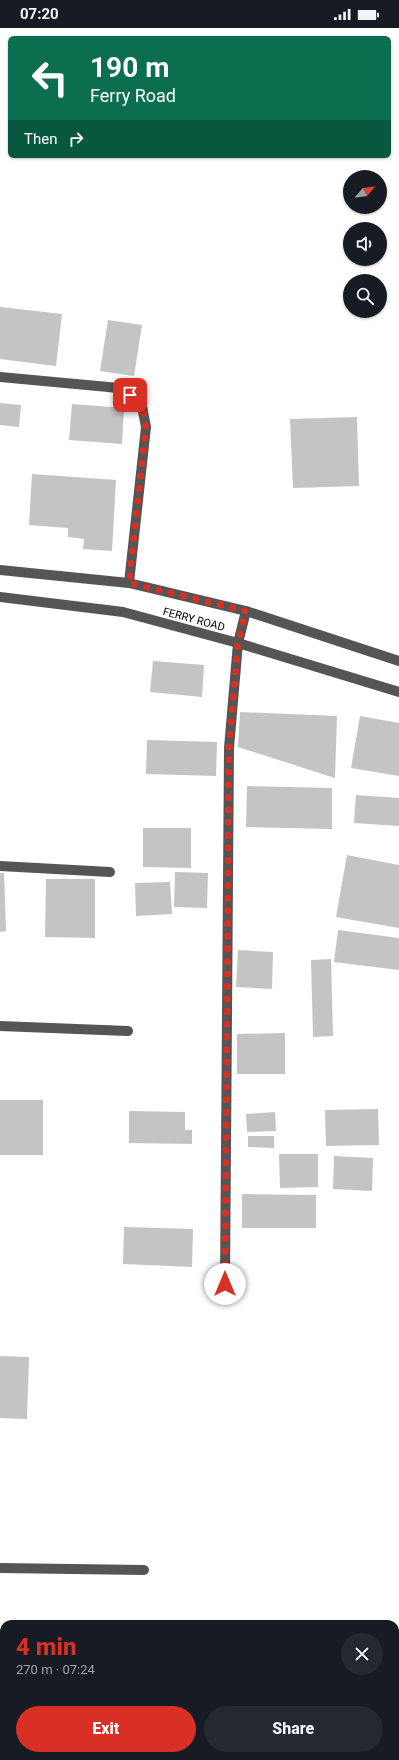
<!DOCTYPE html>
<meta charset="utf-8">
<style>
body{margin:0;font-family:Roboto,sans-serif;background:#242831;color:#f1f3f6;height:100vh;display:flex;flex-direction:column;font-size:15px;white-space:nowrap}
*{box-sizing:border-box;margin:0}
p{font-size:13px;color:#9ea1a6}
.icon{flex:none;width:22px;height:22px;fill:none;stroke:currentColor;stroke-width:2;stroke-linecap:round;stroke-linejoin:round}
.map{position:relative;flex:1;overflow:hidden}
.details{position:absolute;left:0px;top:1592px;width:399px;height:140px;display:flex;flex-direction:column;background:#171b24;border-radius:12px 12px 0 0;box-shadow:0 1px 3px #0004}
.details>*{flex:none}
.hud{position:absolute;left:8px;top:8px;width:383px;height:122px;border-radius:6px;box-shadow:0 1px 3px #0004;background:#0b6e4f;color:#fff;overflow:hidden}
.needle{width:26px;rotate:61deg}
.buttons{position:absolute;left:343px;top:142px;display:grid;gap:8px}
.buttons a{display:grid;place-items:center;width:44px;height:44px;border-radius:50%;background:#171b24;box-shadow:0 1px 3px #0004;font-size:20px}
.pin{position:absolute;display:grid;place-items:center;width:34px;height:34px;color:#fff;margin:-17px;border-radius:8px;box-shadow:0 2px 6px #0006}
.me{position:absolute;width:44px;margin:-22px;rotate:0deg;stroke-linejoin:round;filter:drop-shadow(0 0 3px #0008)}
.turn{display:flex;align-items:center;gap:14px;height:84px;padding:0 16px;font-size:18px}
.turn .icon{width:52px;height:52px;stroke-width:2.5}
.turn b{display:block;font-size:28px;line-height:34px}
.then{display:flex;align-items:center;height:38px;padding:0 16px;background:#0003;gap:8px;font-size:15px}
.round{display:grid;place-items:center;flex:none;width:42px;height:42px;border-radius:21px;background:#242831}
.overview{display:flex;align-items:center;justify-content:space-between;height:68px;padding:0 16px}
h1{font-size:24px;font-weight:800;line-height:30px;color:#d93025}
.button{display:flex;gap:8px;margin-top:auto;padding:8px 16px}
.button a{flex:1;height:46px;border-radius:24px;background:#d93025;color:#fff;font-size:16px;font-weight:800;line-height:46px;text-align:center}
.button a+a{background:#242831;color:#f1f3f6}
.status{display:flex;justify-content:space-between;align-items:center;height:28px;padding:0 20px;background:#171b24;direction:ltr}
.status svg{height:11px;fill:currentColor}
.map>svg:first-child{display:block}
</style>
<div class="status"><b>07:20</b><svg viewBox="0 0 49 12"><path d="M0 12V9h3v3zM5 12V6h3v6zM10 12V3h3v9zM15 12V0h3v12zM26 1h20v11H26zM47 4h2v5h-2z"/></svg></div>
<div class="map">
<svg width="399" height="1732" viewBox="0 0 399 1732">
<rect width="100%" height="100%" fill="#fff"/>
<g fill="#c4c4c4">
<path d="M0,279L62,286L56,338L0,331Z"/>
<path d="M108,292L142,297L134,348L100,343Z"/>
<path d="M0,375L21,377L19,399L0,397Z"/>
<path d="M72,376L124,380L122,416L69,412Z"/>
<path d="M357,389L359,458L293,460L290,391Z"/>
<path d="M32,446L116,452L112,523L83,521L84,511L68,509V500L29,497Z"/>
<path d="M153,633L204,637L202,669L150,664Z"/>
<path d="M240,684L337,688L335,750L238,719Z"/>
<path d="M360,688L399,695V748L351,740Z"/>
<path d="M147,712L217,714L216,748L146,746Z"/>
<path d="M247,758L332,760V801L246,799Z"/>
<path d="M356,767L399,770V798L354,795Z"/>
<path d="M143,800H191V840L143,839Z"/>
<path d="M347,827L399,837V900L336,889Z"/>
<path d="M175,844L208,845L207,880L174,879Z"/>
<path d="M0,845H4L6,903L0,904Z"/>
<path d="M46,851H95V910L45,909Z"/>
<path d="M170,854L172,886L136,888L135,855Z"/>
<path d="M338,902L399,910V942L334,934Z"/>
<path d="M238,922L273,924L272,961L236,959Z"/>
<path d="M331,931L333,1008L313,1009L311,932Z"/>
<path d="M285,1005V1046H237V1006Z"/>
<rect x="0" y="1072" width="43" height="55"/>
<path d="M378,1081L379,1117L326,1118L325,1082Z"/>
<path d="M129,1083L185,1084V1102H192V1116L129,1115Z"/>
<path d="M275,1084L276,1103L247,1104L246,1086Z"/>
<path d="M248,1108H274V1120L248,1119Z"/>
<path d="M279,1126H318V1159L280,1160Z"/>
<path d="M334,1128L373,1130L372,1163L333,1161Z"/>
<path d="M242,1166L316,1167V1200H242Z"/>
<path d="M124,1199L193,1201L192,1239L123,1236Z"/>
<path d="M0,1328L29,1329L27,1391L0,1390Z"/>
</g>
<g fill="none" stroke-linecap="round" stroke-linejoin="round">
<g stroke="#555" stroke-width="10">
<path d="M0,349L119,360L141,373L146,399L129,555"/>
<path d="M0,542L129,555L246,583L399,633"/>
<path d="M0,569L123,584L238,615L399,664"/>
<path d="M0,838L110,844"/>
<path d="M0,998L128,1003"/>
<path d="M225,1256L229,720L238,615L246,583"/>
<path d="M0,1540L144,1542"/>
<path d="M0,1704H4"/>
<path d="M395,1712H399"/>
</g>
</g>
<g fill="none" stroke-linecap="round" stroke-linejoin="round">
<path stroke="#d93025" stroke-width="7" stroke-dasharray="0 12.6" d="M130,367L141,373L146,399L129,555L246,583L238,615L229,720L225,1256"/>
</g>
<g text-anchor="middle" stroke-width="3.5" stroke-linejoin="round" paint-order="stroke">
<g font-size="11" fill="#000" stroke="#fff">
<text transform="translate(194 591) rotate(15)" y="4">FERRY ROAD</text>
</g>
</g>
</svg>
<div class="buttons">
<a><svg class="needle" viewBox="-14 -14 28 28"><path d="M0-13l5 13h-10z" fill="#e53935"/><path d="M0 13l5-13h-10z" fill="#9ea1a6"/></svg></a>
<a><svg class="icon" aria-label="sound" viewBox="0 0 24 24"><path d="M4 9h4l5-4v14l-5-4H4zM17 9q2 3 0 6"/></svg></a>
<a><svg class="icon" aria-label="search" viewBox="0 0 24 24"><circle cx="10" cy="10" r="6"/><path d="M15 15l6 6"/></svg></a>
</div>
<div class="pin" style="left:130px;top:367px;background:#d93025"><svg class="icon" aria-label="arrive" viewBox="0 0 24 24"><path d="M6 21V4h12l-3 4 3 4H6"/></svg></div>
<svg class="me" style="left:225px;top:1256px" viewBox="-20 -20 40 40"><circle r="19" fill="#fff"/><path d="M0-13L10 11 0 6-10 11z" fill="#d93025"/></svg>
<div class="hud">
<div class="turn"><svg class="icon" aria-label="left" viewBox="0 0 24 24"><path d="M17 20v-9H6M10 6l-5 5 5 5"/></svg><div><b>190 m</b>Ferry Road</div></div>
<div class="then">Then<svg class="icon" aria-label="right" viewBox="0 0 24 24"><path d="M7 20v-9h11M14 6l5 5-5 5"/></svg></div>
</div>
<section class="details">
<div class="overview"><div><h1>4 min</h1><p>270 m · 07:24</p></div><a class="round"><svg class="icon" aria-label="close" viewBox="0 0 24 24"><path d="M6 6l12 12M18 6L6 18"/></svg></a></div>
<div class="button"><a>Exit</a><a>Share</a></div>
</section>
</div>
